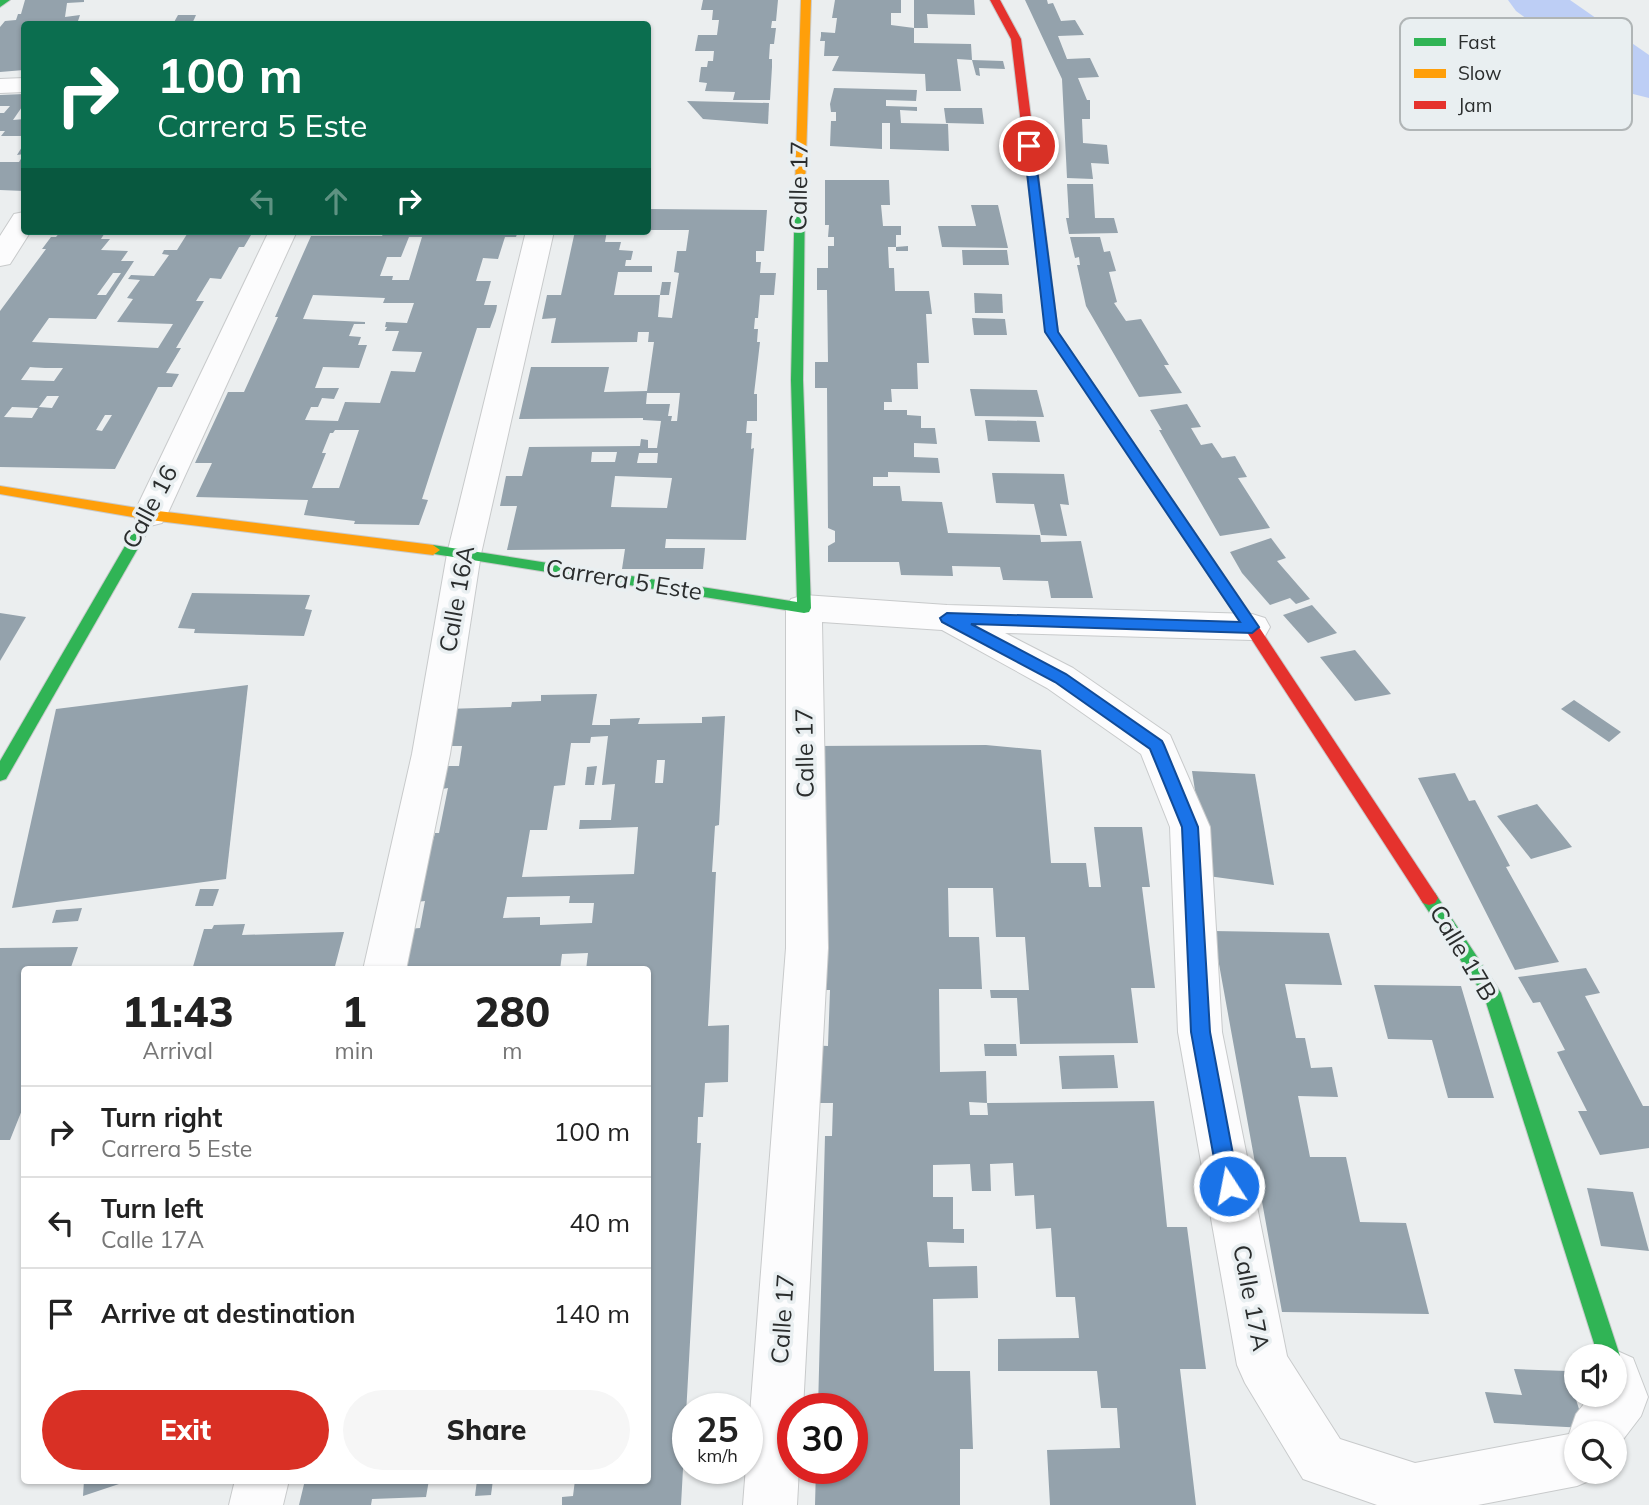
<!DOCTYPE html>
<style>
body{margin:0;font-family:Mulish,sans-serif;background:#f6f6f6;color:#222;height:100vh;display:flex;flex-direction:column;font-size:26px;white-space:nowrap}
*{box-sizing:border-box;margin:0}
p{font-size:23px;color:#767676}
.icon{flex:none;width:38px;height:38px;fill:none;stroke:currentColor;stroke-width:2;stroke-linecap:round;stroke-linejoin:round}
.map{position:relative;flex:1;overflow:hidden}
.details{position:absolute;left:21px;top:966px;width:630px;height:518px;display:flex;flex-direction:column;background:#fff;border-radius:7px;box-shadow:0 2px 5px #0004}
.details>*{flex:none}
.top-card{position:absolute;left:21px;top:21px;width:630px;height:214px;border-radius:7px;box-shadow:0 2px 5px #0004;background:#0b6e4f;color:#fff;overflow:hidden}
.buttons{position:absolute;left:1564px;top:1344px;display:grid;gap:14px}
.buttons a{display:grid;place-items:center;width:63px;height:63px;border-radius:50%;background:#fff;box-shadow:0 2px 5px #0004;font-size:35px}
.speed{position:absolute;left:672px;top:1393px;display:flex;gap:14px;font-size:35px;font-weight:700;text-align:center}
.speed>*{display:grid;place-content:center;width:91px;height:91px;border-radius:50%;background:#fff;box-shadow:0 2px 5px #0004;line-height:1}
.speed small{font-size:18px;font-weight:400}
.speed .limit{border:10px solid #d22;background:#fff;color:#111}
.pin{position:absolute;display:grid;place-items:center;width:60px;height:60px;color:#fff;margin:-30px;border:4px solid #fff;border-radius:50%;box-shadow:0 2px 7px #0007}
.me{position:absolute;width:77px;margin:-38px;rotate:349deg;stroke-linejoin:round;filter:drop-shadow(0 0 5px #0008)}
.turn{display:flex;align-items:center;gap:24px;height:147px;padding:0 21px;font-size:32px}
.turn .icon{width:91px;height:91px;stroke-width:2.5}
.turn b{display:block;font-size:49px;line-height:60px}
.lanes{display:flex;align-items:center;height:66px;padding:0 21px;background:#0003;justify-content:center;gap:35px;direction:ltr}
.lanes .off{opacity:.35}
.eta{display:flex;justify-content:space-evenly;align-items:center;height:119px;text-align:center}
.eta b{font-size:42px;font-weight:800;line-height:49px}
.primary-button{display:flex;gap:14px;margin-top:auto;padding:14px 21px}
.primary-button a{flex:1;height:80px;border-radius:42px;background:#d93025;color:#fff;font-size:28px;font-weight:800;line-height:80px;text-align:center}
.primary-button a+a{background:#f6f6f6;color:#222}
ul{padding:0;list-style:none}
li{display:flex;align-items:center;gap:21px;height:91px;padding:0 21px;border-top:2px solid #e0e0e0}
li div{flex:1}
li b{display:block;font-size:26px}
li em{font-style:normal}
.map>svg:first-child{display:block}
</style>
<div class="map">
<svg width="1649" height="1505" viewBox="0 0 1649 1505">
<rect width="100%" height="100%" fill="#ebeeef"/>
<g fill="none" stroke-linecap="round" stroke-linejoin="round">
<path fill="#bdcef5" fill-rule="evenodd" d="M1508,0H1570L1649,55V98L1629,93L1516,11Z"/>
</g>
<g fill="#94a2ac" fill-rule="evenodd">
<path d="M25,0H84V2L67,3L65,17L80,15L77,24H24V70L0,72V27L5,21L16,20L18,14H21Z"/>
<path d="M703,0H778L776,21H772L771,28H776L774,44H770L769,59H772V67L770,100H733L735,92L705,91L707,83L699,82L701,67H707L708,61H713L714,51H695L698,35H717L719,20H712L713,10H701Z"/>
<path d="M835,0H901V13H891V25L914,28V43L971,44L972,60L1003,61L1005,69L979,68L980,76L976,75L972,60L957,59L961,91H926L925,74L832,71L839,56H824L825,41H820L821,36V32L835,33L837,18H832Z"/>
<path d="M914,0H974L975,15L927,14L928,28H914Z"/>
<path d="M1025,0H1047L1048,4L1053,3L1061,21L1075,20L1084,35L1058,36L1067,59L1090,58L1099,77L1078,78L1087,100H1090V119H1082L1083,143L1107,145L1109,164L1091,163L1093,179L1067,178L1062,79Z"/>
<path d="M178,15H196L192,24H173Z"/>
<path d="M834,88L917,90L916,101L886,100V106L917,107V111L900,110L901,123L948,124L949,151L890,149V123H882V149L830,146L831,121H836V112H831L830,104Z"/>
<path d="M24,94V104L13,120L24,119V136H1L5,131H0V113H4L10,106H0V95Z"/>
<path d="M687,101L769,103L768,124L703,119Z"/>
<path d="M944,108H982L984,124L946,123Z"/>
<path d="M22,147H24V191L0,190V162H19L24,154L17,155Z"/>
<path d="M825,180H889L890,205H881L883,226H901V235H896V247L908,246V251H896V247H888L889,268H894L895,291H929L932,314H926L929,363H917L918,389H891L892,402H884V410H907V415L921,416V428H935L937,444L914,443V457L938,458L940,473L888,472V477H873V486H900L902,501L942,502L948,533L1040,535L1041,542L1081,541L1093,598H1051L1048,581L1003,580L1000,567L952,566L953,576L901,575L899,562H828V546L835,542V531L828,528L827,388H815V362H828L827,290H817V268H828V246H834V237H828L829,225H825Z"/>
<path d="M1067,184H1093L1095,218H1114L1118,233L1069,234L1066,218H1069Z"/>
<path d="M971,205H998L1008,248L942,247L938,226H976Z"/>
<path d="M648,209L767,210L764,251H756V262H761L760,273H776L774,295H760L758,318H755L754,329H758L757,342H760L754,394H757V421H747L746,433H752L751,449L754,448L746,540L666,539L665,548H705L703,569H622L625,549L507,550L517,506H500L506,476H522L529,447L640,446L641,439L648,440V448H657L661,421L643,420V418L519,419L531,367H609L604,392L647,391L654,342H648L649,332H638L637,342L551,343L556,318L542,319L547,295H561L575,231H607L605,242H621L619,250L633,251L631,260H626L625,266H652V272H618L614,295H660L658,317L672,318L679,273L674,272L677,251H686L689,230H648ZM647,393H680L677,421H671L672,416H668L670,404H646ZM592,452H617L615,462H591ZM639,453H658L657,463H637ZM615,476L672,478L667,508L611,507Z"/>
<path d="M61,231H106L101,239H110L101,250L128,251L121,261H134L96,319L49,318L32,342L158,348L173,324L117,322L133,299L127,298L140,280L128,279L131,275L154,276L169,255L162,254L164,250H177L189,231H249L246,235H251L244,247H239L221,279L210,278L196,301H204L176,348H181L166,373L179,374L172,387H158L115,469L0,467V311L46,249H42L51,237H56ZM113,273H121L106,295H97ZM30,367L45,368H63L54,381L21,380ZM47,396H59L52,408L39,407ZM12,407L38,408L32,418L4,417ZM105,415H112L102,431L96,430Z"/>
<path d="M385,231H518L516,237H505L498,259L483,258L476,281H491L484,305H497L496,311L490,328H477L422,499L428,500L419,525L354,524L355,521L304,515L308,500L196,497L212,463H195L228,392H244L278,317H275L311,236H382ZM409,237H422L409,280H392L393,276H380L387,257H401ZM313,295L385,298L383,303H414L407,323L386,322L385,327H387L385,331H399L392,351L422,352L415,372L391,371L380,403L345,402L338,421L305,420L311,407H318L322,398L334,399L339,388H315L323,367L359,368L367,345H358L361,337L349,336L354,324H365V322L303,319ZM335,430H359L339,488H312L326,453H322L330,433H333Z"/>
<path d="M1070,237H1100L1104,252L1110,251L1116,271L1109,272L1117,302L1114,303L1126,321L1141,319L1169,365H1164L1182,393L1139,397L1086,306L1077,265H1080L1079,257L1075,258Z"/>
<path d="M962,250H1007L1009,265H963Z"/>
<path d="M662,282H671L669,295H660Z"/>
<path d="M974,293L1002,294L1003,313H975Z"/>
<path d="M972,318L1005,319L1007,335H974Z"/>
<path d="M970,389L1037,390L1044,417L975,416Z"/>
<path d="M1187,404L1201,427L1191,428L1201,445L1212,443L1222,458L1235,456L1247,477L1238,478L1270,528L1220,536L1159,430H1162L1150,410Z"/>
<path d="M985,420L1036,421L1040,442L988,441Z"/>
<path d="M992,473L1064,474L1069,505L1060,504L1067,536L1041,535L1034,504L996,503Z"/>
<path d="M1271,538L1286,558L1277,561L1310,599L1296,604L1290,598L1270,605L1242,573L1230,552Z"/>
<path d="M192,593L310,595L305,609L312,610L304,636L194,633L195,629L178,628Z"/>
<path d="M1312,605L1337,633L1308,643L1283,615Z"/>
<path d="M0,613L26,617L0,661Z"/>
<path d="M1355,650L1391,694L1355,701L1320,657Z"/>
<path d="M248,685L226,879L12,908L56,709Z"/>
<path d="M597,694L592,725H610V719L640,718L638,724L702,723V717L725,716L719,825L715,826L712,872H716L708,1026L729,1025L728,1082L705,1083L703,1117H698L697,1143H701L681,1505H562V1497L573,1496L575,1480H648V1027L650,1019L648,1020V970H586L588,953L562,954L560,970H400L408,929L420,928L425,901L416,902L435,833H439L448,788L442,789L447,766H459L462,746H437L446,709L511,707L512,702L541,701V695ZM608,736L602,785L615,784L611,820H580L579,829L638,827L634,874L522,877L530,830H547L554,786L565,785L571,743H590L591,737ZM657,760H665L663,783H655ZM570,896L569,903H594L592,923L540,925V917L503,918L507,897Z"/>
<path d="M1574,700L1621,732L1609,742L1561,709Z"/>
<path d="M986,745L1041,750L1051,863H1086L1089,887H1101L1094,827H1142L1150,887H1142L1155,988H1131L1138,1043L1020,1044L1017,998H991L990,990H1029L1025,937H996L993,888H948L949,937H979L982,989H939L940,1072L986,1071L987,1103L969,1102L970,1115H988L987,1103L1154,1101L1167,1227H1187L1206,1369H1180L1196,1505H1050L1047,1450L1120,1448L1117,1408H1101L1097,1371H998V1339L1079,1338L1075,1297H1056L1051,1228L1036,1229L1034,1195L1015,1196L1013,1163L990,1164L991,1191H972L970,1164L933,1165V1197H953V1229H964V1243L927,1242L929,1267L977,1266L978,1298L933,1299L934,1371H970L973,1449H960V1505H815L816,1468H852V1409H818L825,1136H832L833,1103H803L806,1045L828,1046L830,990H808L815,746Z"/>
<path d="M597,766L594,785H585L587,767Z"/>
<path d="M1192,771L1255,774L1274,885L1208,876Z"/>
<path d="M1455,773L1469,801L1475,800L1510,866L1506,867L1559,962L1515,970L1418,778Z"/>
<path d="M1537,804L1572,847L1531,859L1497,816Z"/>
<path d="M200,889H219L213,906H195Z"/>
<path d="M82,908L78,921L52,923L56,910Z"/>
<path d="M245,924L242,935L344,932L334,970H192L204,929H212L214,925Z"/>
<path d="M1213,931L1329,933L1342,985L1285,984L1296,1038H1305L1311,1068L1332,1067L1338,1097L1298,1096L1310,1157H1346L1360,1222L1406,1223L1429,1314L1282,1312Z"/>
<path d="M78,947L70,970H24V1105L10,1140H0V948Z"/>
<path d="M1586,968L1600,993L1585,996L1643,1106H1649V1148L1600,1155L1578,1111H1587L1557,1052L1565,1050L1540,1002L1533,1003L1518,977Z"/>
<path d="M1374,985L1461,986L1494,1098H1448L1432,1040L1388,1039Z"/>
<path d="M984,1044H1016L1017,1056H985Z"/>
<path d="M1114,1055L1118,1088L1062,1089L1059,1056Z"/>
<path d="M1587,1188L1633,1192L1649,1251L1601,1246Z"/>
<path d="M1514,1369L1567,1371L1585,1428L1494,1423L1485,1392L1522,1395Z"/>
<path d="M84,1480H128V1481L83,1496Z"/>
<path d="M305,1480H429L426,1497L372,1499L371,1505H299Z"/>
<path d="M477,1480H493L491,1495L475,1496Z"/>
</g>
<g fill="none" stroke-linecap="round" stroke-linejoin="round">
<defs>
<g id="street">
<path d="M24,78V92L0,93V79Z"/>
<path d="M24,212V231H31L10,264L0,266V236L14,214Z"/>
<path d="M269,231H297L167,515L162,523L150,526L138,523L133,515Z"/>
<path d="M526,231H554L481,554L450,754L406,970H363L412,754L447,554Z"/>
<path d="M804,595L947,605L1252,614L1265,618L1270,627L1265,636L1252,640L1005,633L1073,668L1170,735L1210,827L1222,1032L1287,1356L1340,1439L1415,1463L1569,1434L1576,1414L1591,1395H1615V1356H1600L1615,1350L1633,1358L1648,1397L1641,1416L1615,1450V1433H1577V1472H1599L1596,1478L1577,1486L1478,1505H1377L1303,1479L1245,1383L1237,1365L1178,1032L1170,827L1141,754L1047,688L942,630L822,622L828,948L803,1409H793V1468H799L797,1505H743L786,948V608L791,599Z"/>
<path d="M235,1480H289L283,1505H229Z"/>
</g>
<g id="fast">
<path d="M0,0H10L0,7Z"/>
<path d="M800,185L805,188L803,380L811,608L809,612L804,613L428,553L426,550L428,547L433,545L797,602L791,380L795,188Z"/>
<path d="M1042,248L1048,251L1058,332L1249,612L1251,616L1249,620H1239L1046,332L1036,251Z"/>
<path d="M150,510L157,515L6,779L0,781V761L143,515Z"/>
<path d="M1429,891L1435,893L1501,993L1620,1356L1615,1364V1356H1598L1484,996L1423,903L1420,898L1423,893Z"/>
</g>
<g id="slow">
<path d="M801,0H811L805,188L800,191L795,188Z"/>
<path d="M0,486L150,510L433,545L440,550L433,555L150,520L0,494Z"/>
</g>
<g id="jam">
<path d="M990,0H1000L1021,39L1048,251L1042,254L1036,251L1011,39Z"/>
<path d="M1244,611L1249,612L1435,893L1438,898L1435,903L1429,905L1423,903L1239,620L1237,616Z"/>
</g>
</defs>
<use href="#street" stroke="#c8cacb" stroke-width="2"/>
<use href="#fast" stroke="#c8cacb" stroke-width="2"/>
<use href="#slow" stroke="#c8cacb" stroke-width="2"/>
<use href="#jam" stroke="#c8cacb" stroke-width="2"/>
<use href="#street" fill="#fcfcfd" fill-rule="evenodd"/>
<use href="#fast" fill="#30b455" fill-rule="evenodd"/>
<use href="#slow" fill="#ff9f0a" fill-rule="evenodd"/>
<use href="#jam" fill="#e5322d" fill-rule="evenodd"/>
</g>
<path fill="#1a73e8" stroke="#114b97" stroke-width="2" d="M1029,142L1034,146L1058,332L1259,627L1252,633L971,624L1066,674L1162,741L1164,745L1198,827L1210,1032L1239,1186L1236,1193L1229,1195L1222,1193L1219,1186L1191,1032L1182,827L1150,749L1055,682L942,622L940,618L947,613L1240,622L1045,332L1024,146Z"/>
<g text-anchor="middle" stroke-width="7" stroke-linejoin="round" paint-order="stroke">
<g font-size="24" fill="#2a2d2d" stroke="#e9eff1">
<text transform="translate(799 186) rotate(-89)" y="8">Calle 17</text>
<text transform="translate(150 507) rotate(-62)" y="8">Calle 16</text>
<text transform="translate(624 580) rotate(9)" y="8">Carrera 5 Este</text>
<text transform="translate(457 599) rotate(-80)" y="8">Calle 16A</text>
<text transform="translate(805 753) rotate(-91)" y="8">Calle 17</text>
<text transform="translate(1463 953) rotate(59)" y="8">Calle 17B</text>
<text transform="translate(1251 1298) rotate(79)" y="8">Calle 17A</text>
<text transform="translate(783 1319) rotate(-86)" y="8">Calle 17</text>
</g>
</g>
<rect x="1400" y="18" width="232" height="112" rx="10" fill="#e9eff1" stroke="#b0b5b6" stroke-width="2"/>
<rect x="1414" y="38" width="32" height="8" fill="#30b455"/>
<rect x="1414" y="69" width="32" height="9" fill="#ff9f0a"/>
<rect x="1414" y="101" width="32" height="8" fill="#e5322d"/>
<g font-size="19" fill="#2a2d2d">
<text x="1458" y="49">Fast</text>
<text x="1458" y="80">Slow</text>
<text x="1458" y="112">Jam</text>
</g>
</svg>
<div class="buttons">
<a><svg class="icon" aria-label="sound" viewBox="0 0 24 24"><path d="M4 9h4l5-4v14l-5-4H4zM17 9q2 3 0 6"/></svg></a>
<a><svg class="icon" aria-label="search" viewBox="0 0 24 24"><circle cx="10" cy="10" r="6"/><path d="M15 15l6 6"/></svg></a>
</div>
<div class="speed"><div>25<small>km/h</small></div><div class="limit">30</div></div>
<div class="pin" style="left:1029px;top:146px;background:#d93025"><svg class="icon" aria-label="arrive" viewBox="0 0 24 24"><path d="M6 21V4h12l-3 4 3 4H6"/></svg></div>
<svg class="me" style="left:1229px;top:1186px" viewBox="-20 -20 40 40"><circle r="17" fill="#1a73e8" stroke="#fff" stroke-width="3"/><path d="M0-11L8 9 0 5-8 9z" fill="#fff"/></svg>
<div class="top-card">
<div class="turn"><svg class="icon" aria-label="right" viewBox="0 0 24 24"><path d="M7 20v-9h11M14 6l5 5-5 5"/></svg><div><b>100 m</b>Carrera 5 Este</div></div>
<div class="lanes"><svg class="icon off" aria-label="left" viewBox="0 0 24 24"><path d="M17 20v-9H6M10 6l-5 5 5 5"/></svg><svg class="icon off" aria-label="ahead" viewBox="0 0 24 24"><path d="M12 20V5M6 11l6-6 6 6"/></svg><svg class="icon" aria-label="right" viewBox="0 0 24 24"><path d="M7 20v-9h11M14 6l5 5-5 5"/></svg></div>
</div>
<section class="details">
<div class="eta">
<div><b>11:43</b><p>Arrival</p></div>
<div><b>1</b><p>min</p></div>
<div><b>280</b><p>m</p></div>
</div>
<ul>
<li><svg class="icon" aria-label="right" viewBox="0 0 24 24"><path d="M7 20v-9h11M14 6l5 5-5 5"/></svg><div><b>Turn right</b><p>Carrera 5 Este</p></div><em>100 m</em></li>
<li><svg class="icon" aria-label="left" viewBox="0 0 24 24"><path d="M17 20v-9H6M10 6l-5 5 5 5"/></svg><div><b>Turn left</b><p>Calle 17A</p></div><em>40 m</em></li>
<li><svg class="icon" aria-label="arrive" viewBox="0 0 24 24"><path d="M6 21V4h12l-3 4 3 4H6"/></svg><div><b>Arrive at destination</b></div><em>140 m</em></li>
</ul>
<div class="primary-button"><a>Exit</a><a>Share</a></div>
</section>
</div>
